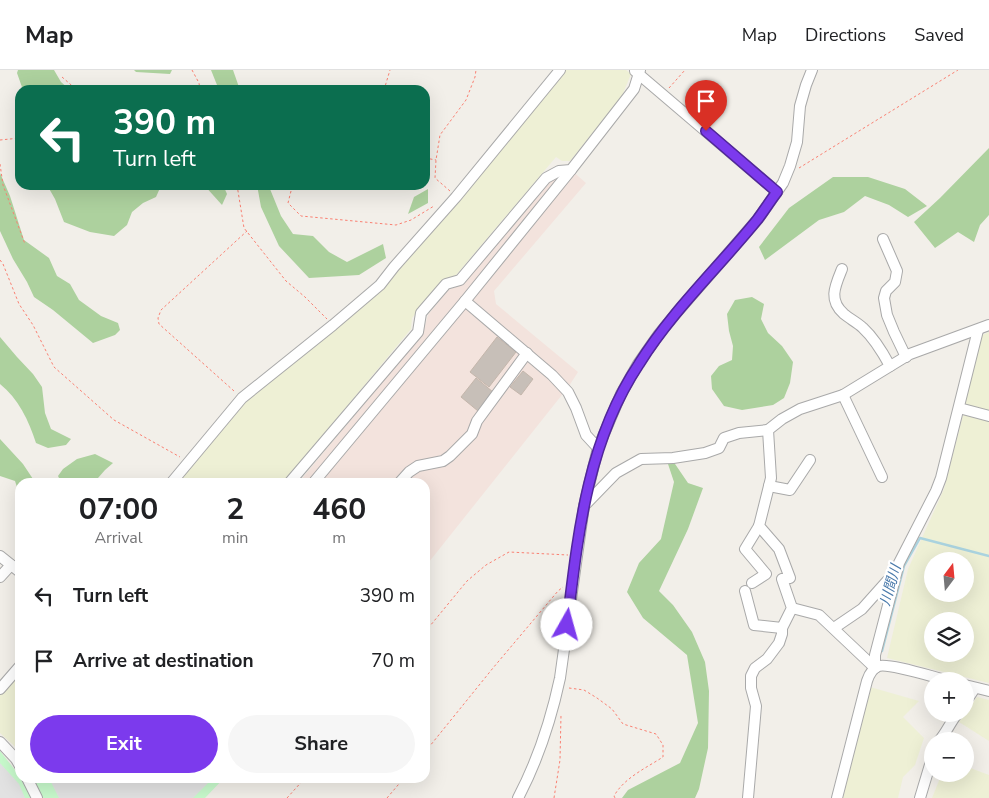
<!DOCTYPE html>
<meta charset="utf-8">
<style>
body{margin:0;font-family:"Nunito Sans","Noto Sans JP",sans-serif;background:#f6f6f6;color:#202124;height:100vh;display:flex;flex-direction:column;font-size:19px;white-space:nowrap}
*{box-sizing:border-box;margin:0}
p{font-size:16px;color:#757577}
.icon{flex:none;width:28px;height:28px;fill:none;stroke:currentColor;stroke-width:2;stroke-linecap:round;stroke-linejoin:round}
.map{position:relative;flex:1;overflow:hidden}
.sheet{position:absolute;left:15px;top:408px;width:415px;height:305px;display:flex;flex-direction:column;background:#fff;border-radius:15px;box-shadow:0 5px 20px #0002}
.sheet>*{flex:none}
.guide{position:absolute;left:15px;top:15px;width:415px;height:105px;border-radius:15px;box-shadow:0 5px 20px #0002;background:#0b6e4f;color:#fff;overflow:hidden}
.needle{width:32px;rotate:16deg}
.controls{position:absolute;left:924px;top:482px;display:grid;gap:10px}
.controls a{display:grid;place-items:center;width:50px;height:50px;border-radius:50%;background:#fff;box-shadow:0 5px 20px #0002;font-size:25px}
.pin{position:absolute;display:grid;place-items:center;width:42px;height:42px;color:#fff;margin:-51px -21px;border-radius:50% 50% 50% 0;rotate:-45deg;box-shadow:0 0 5px #0007}
.pin .icon{rotate:45deg}
.me{position:absolute;width:55px;margin:-28px;rotate:7deg;stroke-linejoin:round;filter:drop-shadow(0 0 4px #0008)}
.turn{display:flex;align-items:center;gap:18px;height:105px;padding:0 15px;font-size:22px}
.turn .icon{width:65px;height:65px;stroke-width:2.5}
.turn b{display:block;font-size:35px;line-height:42px}
.eta{display:flex;justify-content:space-evenly;align-items:center;height:85px;text-align:center}
.eta b{font-size:30px;font-weight:700;line-height:35px}
.action{display:flex;gap:10px;margin-top:auto;padding:10px 15px}
.action a{flex:1;height:58px;border-radius:30px;background:#7c3aed;color:#fff;font-size:20px;font-weight:700;line-height:58px;text-align:center}
.action a+a{background:#f6f6f6;color:#202124}
ul{padding:0;list-style:none}
li{display:flex;align-items:center;gap:15px;height:65px;padding:0 15px}
li div{flex:1}
li b{display:block;font-size:19px}
li em{font-style:normal}
header{display:flex;align-items:center;gap:30px;box-sizing:border-box;height:70px;padding:0 25px;background:#fff;border-bottom:1px solid #e0e0e0}
header strong{font-size:24px}
nav{display:flex;gap:28px;margin-inline-start:auto;font-size:18px}
.map>svg:first-child{display:block}
</style>
<header>
<strong>Map</strong>
<nav><a>Map</a><a>Directions</a><a>Saved</a></nav>
</header>
<div class="map">
<svg width="989" height="728" viewBox="0 0 989 728">
<rect width="100%" height="100%" fill="#f2efe9"/>
<path fill="#f3e3dd" d="M571,100L586,113L494,221L496,234L578,302L569,316L425,497V412H299L423,263L428,245L448,220L459,215L548,112Z"/>
<g fill="#eef0d5" fill-rule="evenodd">
<path d="M565,0H626L631,4L622,26L570,91H562L556,87L456,205L445,210L412,248L411,259L284,412H176L244,330L378,221Z"/>
<path d="M989,262V342L963,335L980,266Z"/>
<path d="M963,345L989,351V613L887,588L908,499L944,419ZM965,491V524H932V491ZM965,551V584H932V551Z"/>
<path d="M20,600V681L0,663V624Z"/>
<path d="M870,617L919,631L903,647L924,668L915,695L903,707L898,728H843Z"/>
<path d="M977,627L989,630V671L959,652Z"/>
<path d="M965,696L989,705V728H932L940,708L944,704H965Z"/>
</g>
<g fill="#add19e">
<path d="M18,0H54L61,12L70,20H23L17,3Z"/>
<path d="M134,0H172L170,4L136,2Z"/>
<path d="M211,0H233L240,20H219Z"/>
<path d="M989,78V145L980,155L974,172L958,162L935,178L914,152L940,128Z"/>
<path d="M0,103L10,126L24,170L49,188L57,206L70,214L79,230L101,246L118,253L120,260L115,265L93,273L53,240L34,227L27,212L13,189L0,161Z"/>
<path d="M833,107H868L905,119L927,136L908,147L889,135L865,126L844,142L819,150L765,190L759,177L789,138Z"/>
<path d="M47,115H159L160,118L156,127L143,133L132,142L127,155L114,166L90,162L64,152L55,129Z"/>
<path d="M204,115H223L227,124L222,135Z"/>
<path d="M257,115H272L270,119L281,146L293,164L313,166L329,182L347,192L383,174L386,188L359,205L309,208L279,176L261,137Z"/>
<path d="M428,119V133L408,144L414,127Z"/>
<path d="M752,227L764,234L761,249L768,263L782,276L793,292L790,313L784,328L773,335L742,340L724,336L712,319L711,306L719,296L732,290L733,276L729,261L727,244L735,230Z"/>
<path d="M0,267L17,287L33,304L42,317L45,343L51,359L71,369L66,375L48,378L36,373C29,351 18,328 0,314Z"/>
<path d="M0,369L23,394L35,412H20V426L15,411L0,406Z"/>
<path d="M95,384L113,393L105,400L98,408L88,412H61L58,406L63,399L77,389Z"/>
<path d="M673,391L688,413L703,418L688,459L659,521L673,535L692,562L705,592L709,621L708,678L699,719L695,728H622L628,720L680,693L698,653L687,585L643,548L627,522L639,493L661,469L674,412L668,394Z"/>
</g>
<path fill="#c8facc" d="M0,681L30,719L39,708H224L205,728H0Z"/>
<g fill="#e2e2e2">
<path d="M0,693L19,714L25,728H0Z"/>
<path d="M49,708H213L193,728H59Z"/>
</g>
<g fill="none" stroke-linecap="round" stroke-linejoin="round">
<path stroke="#aad3df" stroke-width="2.5" d="M882,581L904,496L920,468L989,486"/>
</g>
<g fill="#c7bfb8" stroke="#c4b6ab">
<path d="M497,267L516,282L489,317L470,302Z"/>
<path d="M523,301L533,309L521,325L510,317Z"/>
<path d="M476,308L493,322L478,341L461,327Z"/>
</g>
<g fill="none" stroke-linecap="round" stroke-linejoin="round">
<defs>
<g id="minor">
<path d="M635,1L777,122"/>
<path d="M883,169L897,201L895,212L886,221L884,228L887,245L894,262L906,287"/>
<path d="M842,199C835,216 828,230 844,244C850,249 858,253 863,258C874,268 883,283 890,296"/>
<path d="M465,231L552,305L568,322L576,338L586,365L598,378"/>
<path d="M843,325L882,407"/>
<path d="M959,338L989,346"/>
<path d="M172,412L242,328L333,255L380,215L394,197L456,127L560,0"/>
<path d="M290,412L418,262L421,243L446,214L460,210L546,108L559,101L571,100L634,19L640,0"/>
<path d="M314,412L465,231L571,100"/>
<path d="M400,412L409,402L418,396L443,391L450,386L472,364L477,351L527,283"/>
<path d="M769,416L790,420L810,390"/>
<path d="M584,436L616,403L641,389L673,388L705,383L719,378L724,368L739,363L768,360"/>
<path d="M0,486L20,502"/>
<path d="M0,507L11,495"/>
<path d="M752,513L766,504L745,479L759,456"/>
<path d="M745,521L754,555L782,558"/>
<path d="M792,538L819,545L875,598"/>
<path d="M834,558L862,539L887,511L895,506"/>
<path d="M875,598V585L899,493L936,421L941,408L978,260"/>
<path d="M965,615L989,621"/>
<path d="M0,619L20,596"/>
<path d="M965,633L975,618"/>
<path d="M939,671C946,663 950,653 957,644"/>
<path d="M0,672L16,689L20,696"/>
<path d="M27,708L37,728"/>
<path d="M518,728C538,690 551,650 560,608L584,436L598,378L607,357L621,324L638,294L659,264L678,241L758,149L783,113L790,96L797,72L800,36L806,15L812,0"/>
<path d="M748,728L756,636L751,618V606L755,598L767,589L779,573L782,564V558L792,538L782,509L790,508L779,479L759,456L771,408L768,360L782,349L800,339L843,325L910,284L989,255"/>
<path d="M837,728L867,611C869,605 872,598 879,596C890,593 936,608 950,611"/>
<path d="M920,728L932,688"/>
</g>
</defs>
<use href="#minor" stroke="#a9a9a9" stroke-width="12"/>
<g stroke="#fa8072" stroke-width="1" stroke-dasharray="2.5 2.5" stroke-linecap="butt">
<path d="M192,0L199,13L200,20"/>
<path d="M62,7L77,20"/>
<path d="M669,18L685,0"/>
<path d="M384,20L390,0"/>
<path d="M0,70L20,68"/>
<path d="M425,88L436,90"/>
<path d="M0,94L3,115L25,174"/>
<path d="M799,98L958,0"/>
<path d="M237,115L244,158L286,211L305,227L327,249"/>
<path d="M291,121L288,133L301,146L396,155L411,150L434,136"/>
<path d="M450,121L435,108L436,90L440,65L466,30L475,7L476,0"/>
<path d="M0,190L3,194L19,234L33,255L54,297L114,350L180,387"/>
<path d="M234,321L159,254L158,248L161,240L247,161"/>
<path d="M425,562L467,511L486,495L509,482L568,485"/>
<path d="M569,618L584,620L597,628L612,639L623,654L656,664L663,675V687C646,698 624,708 614,726L615,728"/>
<path d="M425,682L493,598L558,521L563,517"/>
<path d="M287,728L305,708"/>
<path d="M387,728L404,708"/>
<path d="M554,728L560,690L561,645"/>
</g>
<use href="#minor" stroke="#fff" stroke-width="10"/>
</g>
<g fill="none" stroke-linecap="round" stroke-linejoin="round">
<defs>
<path id="route" d="M567,555C578,464 587,372 639,294C672,241 718,198 757,150C764,141 770,131 777,122L706,61"/>
</defs>
<use href="#route" stroke="#51269a" stroke-width="12"/>
<use href="#route" stroke="#7c3aed" stroke-width="9"/>
</g>
<g text-anchor="middle" stroke-width="4.5" stroke-linejoin="round" paint-order="stroke">
<g font-size="14" font-style="italic" fill="#4a7aab" stroke="#fff">
<text transform="translate(890 515) rotate(-74)" y="5">川間川</text>
</g>
</g>
</svg>
<div class="controls">
<a><svg class="needle" viewBox="-14 -14 28 28"><path d="M0-13l5 13h-10z" fill="#e53935"/><path d="M0 13l5-13h-10z" fill="#757577"/></svg></a>
<a><svg class="icon" aria-label="layers" viewBox="0 0 24 24"><path d="M12 4l9 5-9 5-9-5zM3 14l9 5 9-5"/></svg></a>
<a>+</a>
<a>−</a>
</div>
<div class="pin" style="left:706px;top:61px;background:#d93025"><svg class="icon" aria-label="arrive" viewBox="0 0 24 24"><path d="M6 21V4h12l-3 4 3 4H6"/></svg></div>
<svg class="me" style="left:567px;top:555px" viewBox="-20 -20 40 40"><circle r="19" fill="#fff"/><path d="M0-13L10 11 0 6-10 11z" fill="#7c3aed"/></svg>
<div class="guide">
<div class="turn"><svg class="icon" aria-label="left" viewBox="0 0 24 24"><path d="M17 20v-9H6M10 6l-5 5 5 5"/></svg><div><b>390 m</b>Turn left</div></div>
</div>
<section class="sheet">
<div class="eta">
<div><b>07:00</b><p>Arrival</p></div>
<div><b>2</b><p>min</p></div>
<div><b>460</b><p>m</p></div>
</div>
<ul>
<li><svg class="icon" aria-label="left" viewBox="0 0 24 24"><path d="M17 20v-9H6M10 6l-5 5 5 5"/></svg><div><b>Turn left</b></div><em>390 m</em></li>
<li><svg class="icon" aria-label="arrive" viewBox="0 0 24 24"><path d="M6 21V4h12l-3 4 3 4H6"/></svg><div><b>Arrive at destination</b></div><em>70 m</em></li>
</ul>
<div class="action"><a>Exit</a><a>Share</a></div>
</section>
</div>
